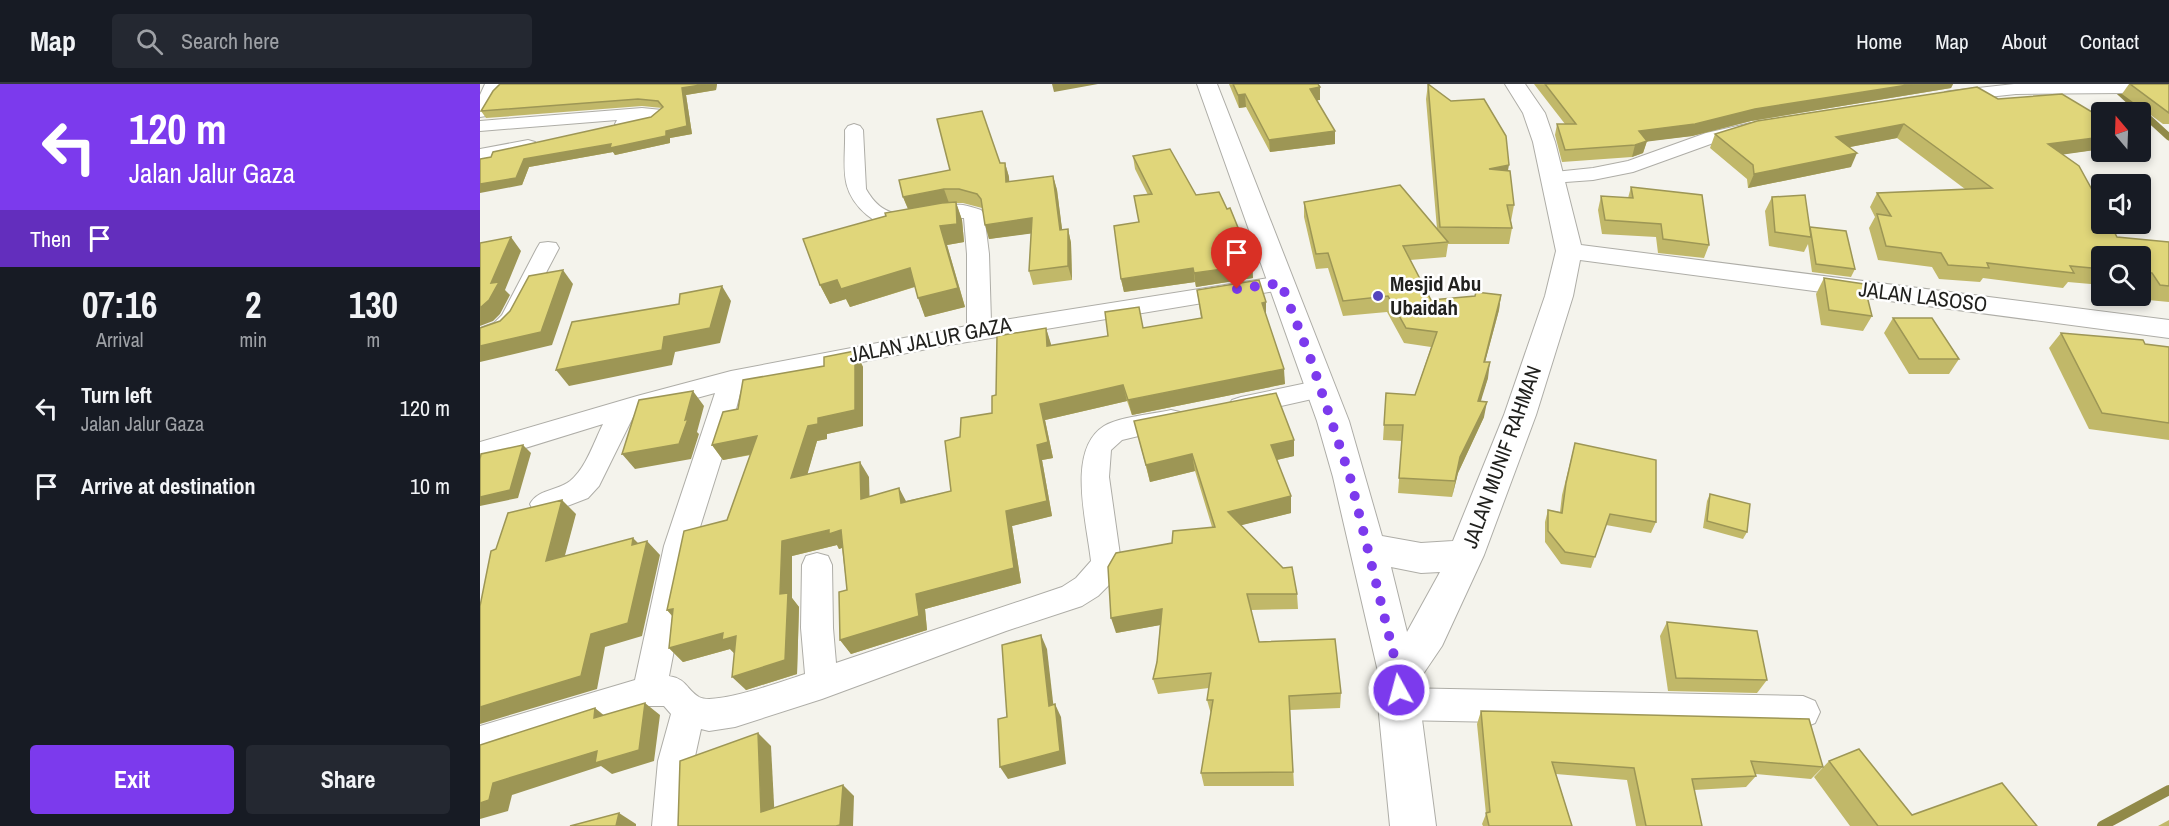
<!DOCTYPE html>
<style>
body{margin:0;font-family:"Archivo Narrow",sans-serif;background:#242831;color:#f1f3f6;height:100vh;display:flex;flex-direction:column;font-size:22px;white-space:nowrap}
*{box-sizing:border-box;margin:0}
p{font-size:20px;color:#9ea1a6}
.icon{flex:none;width:33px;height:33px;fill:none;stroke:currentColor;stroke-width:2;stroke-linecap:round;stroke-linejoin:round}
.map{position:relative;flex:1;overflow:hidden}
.side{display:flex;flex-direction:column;background:#171b24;width:480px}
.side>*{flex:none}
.top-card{background:#7c3aed;color:#fff;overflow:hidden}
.needle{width:39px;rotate:341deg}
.tools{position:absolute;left:1611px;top:18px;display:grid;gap:12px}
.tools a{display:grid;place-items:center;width:60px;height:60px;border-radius:6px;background:#171b24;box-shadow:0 3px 9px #0003;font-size:30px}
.pin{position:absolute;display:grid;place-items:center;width:51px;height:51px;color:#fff;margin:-62px -26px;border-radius:50% 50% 50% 0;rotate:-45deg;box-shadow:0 0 6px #0007}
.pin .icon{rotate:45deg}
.me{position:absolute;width:66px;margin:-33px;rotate:353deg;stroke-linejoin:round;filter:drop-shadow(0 0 4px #0008)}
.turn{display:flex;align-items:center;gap:21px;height:126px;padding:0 30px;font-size:27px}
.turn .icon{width:78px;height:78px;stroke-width:2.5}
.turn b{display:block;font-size:42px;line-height:51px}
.then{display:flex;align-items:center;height:57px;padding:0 30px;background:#0003;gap:12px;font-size:22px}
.eta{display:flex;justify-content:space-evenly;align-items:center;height:102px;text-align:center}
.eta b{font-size:36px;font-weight:800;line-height:42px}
.button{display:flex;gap:12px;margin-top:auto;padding:12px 30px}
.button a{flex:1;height:69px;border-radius:6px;background:#7c3aed;color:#fff;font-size:24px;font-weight:800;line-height:69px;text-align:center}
.button a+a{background:#242831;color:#f1f3f6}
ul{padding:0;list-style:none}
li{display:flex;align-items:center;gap:18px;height:78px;padding:0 30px}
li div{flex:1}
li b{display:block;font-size:22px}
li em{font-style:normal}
header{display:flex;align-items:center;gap:36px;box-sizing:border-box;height:84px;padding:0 30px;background:#171b24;border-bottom:2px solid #363941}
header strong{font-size:28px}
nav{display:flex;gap:33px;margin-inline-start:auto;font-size:21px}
.search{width:420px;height:54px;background:#242831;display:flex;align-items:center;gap:15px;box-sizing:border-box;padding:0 21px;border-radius:6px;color:#9ea1a6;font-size:22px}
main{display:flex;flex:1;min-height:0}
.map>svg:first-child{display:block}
</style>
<header>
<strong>Map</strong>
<div class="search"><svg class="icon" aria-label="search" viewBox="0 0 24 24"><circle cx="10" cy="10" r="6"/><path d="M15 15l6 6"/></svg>Search here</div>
<nav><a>Home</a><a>Map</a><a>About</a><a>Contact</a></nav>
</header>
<main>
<section class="side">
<div class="top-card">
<div class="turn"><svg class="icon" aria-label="left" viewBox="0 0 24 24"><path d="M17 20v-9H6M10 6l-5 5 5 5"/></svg><div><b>120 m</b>Jalan Jalur Gaza</div></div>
<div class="then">Then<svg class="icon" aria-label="arrive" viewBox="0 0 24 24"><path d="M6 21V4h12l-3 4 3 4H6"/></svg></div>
</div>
<div class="eta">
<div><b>07:16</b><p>Arrival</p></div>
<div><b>2</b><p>min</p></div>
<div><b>130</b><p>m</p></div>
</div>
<ul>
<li><svg class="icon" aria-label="left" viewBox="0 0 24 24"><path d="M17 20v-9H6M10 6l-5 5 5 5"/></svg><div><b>Turn left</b><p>Jalan Jalur Gaza</p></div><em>120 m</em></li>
<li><svg class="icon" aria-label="arrive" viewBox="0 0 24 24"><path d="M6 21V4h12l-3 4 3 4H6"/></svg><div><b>Arrive at destination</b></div><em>10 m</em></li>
</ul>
<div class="button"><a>Exit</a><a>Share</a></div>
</section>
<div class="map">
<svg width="1689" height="742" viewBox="0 0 1689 742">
<rect width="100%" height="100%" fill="#f4f3ec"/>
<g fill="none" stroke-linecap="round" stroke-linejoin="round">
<path stroke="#918a49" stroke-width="7" d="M1631,0L1689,53"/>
<path stroke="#918a49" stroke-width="10" d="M1622,742L1689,706"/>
<defs>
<g id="minor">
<path d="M5,0H23L9,28L6,32L0,33V11Z"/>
<path d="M1534,0H1668L1665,4L1642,9L1536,10L1471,17L1465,16L1462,12L1465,8L1471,7Z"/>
<path d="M162,24L182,26L185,30L182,34L144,45L138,44L135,40L137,36L0,47V37Z"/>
<path d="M1271,39L1277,40L1280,44L1277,48L1239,57L1153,88L1113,96L1072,99L1065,97L1062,93L1065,89L1113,84L1148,77L1226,49Z"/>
<path d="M374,40L380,42L383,46L386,105C412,151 445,118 483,121C489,122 495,124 501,126L504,130L509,170L511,238L801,192L809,194L812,199L809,204L801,206L457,263L262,302L250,348L214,462L189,592C207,595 206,605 219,613C235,622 306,596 325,590L321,544L322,481L326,472L337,469L348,472L352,481L353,544L356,579L582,503L596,494L611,477C607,439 586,366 624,342C639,333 673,330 691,326L700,328L704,335L700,342L642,356L631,366L629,393L641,478L629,501L618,512L602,522L526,547L342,615L255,643L229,647L221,645L214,677L208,742H172L178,677L191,630L184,622H169L0,676V642L155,596L184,462L235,309L154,331L119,402L108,414L64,431L54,428L50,420C58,405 77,407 90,397C106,384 114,358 123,340L0,378V358L157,312L251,287L487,242V170L484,134C463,133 441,142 420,143C406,144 397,139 387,131C357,105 366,82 365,46L368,42Z"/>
<path d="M48,56L55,58L57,62L55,66L0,77V65Z"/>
<path d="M68,158L76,159L79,164L39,240L30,249L0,261V244L14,239L22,231L57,164L60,159Z"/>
<path d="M841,296L850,299L854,305L850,311L761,331L752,328L748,322L752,316L761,313Z"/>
<path d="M919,604L1323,612L1335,617L1340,628L1335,639L1323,644L919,636L907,631L902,620L907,609Z"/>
</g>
<path id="tertiary" d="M717,0H737L869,337L902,452L941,459L973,457L1024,331L1065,212L1076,167L1053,58L1043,29L1025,0H1045L1065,29L1075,58L1101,161L1689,236V254L1100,176L1093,212L1056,331L1004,471L962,562L939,596L940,620L956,742H910L898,620L899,592L853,393L837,337ZM911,483L941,489L960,488L927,548Z"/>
</defs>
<use href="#minor" stroke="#aeada7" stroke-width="2"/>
<use href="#tertiary" stroke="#aeada7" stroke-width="2"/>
<use href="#minor" fill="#fff" fill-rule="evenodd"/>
<use href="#tertiary" fill="#fff" fill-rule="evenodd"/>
</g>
<g fill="#c1b869">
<path d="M20,0H237L236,6L206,11L212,50L190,54V59L135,71L133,68L49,83L42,101L11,73L171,33L182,24L162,22L6,34L1,27Z"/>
<path d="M749,0H838L840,3V16H837L855,60L790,68L766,23L759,24Z"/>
<path d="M948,0L1028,87L1034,121L1031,137L1032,144L1029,160H968L966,173L930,176L951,216L1021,211L1019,226L1005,278L1008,294L1000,317L1004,333L978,389L972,413L918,409L922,357L903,356L906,309L935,311L951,263L924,259L907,228L863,232L848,184L836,185L824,133V118L957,145L946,15Z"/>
<path d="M1054,0H1473L1471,4L1271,37L1212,52L1167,57L1163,69L1152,73L1082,78L1075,51L1077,40H1085Z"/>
<path d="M1649,0H1689V40H1683L1642,10Z"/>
<path d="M1518,15L1622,34V65L1583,70L1637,153L1689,158V218L1668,216L1660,205V172H1622V201L1588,198L1583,204L1503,194L1500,198L1459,195L1452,183L1398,176L1389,144L1395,133L1390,123L1397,109L1485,105L1417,54L1370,63L1371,83L1268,104L1267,95L1230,64L1235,50Z"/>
<path d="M653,72L716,111L747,125L759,146L760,155L772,181L773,194L716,203L715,198L644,208L641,195L668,111L655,85Z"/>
<path d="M520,79H525L529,93V98L573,92L577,106L582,146L588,145L591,159L592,196L553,201L549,187L551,149L509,155L502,124L483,119H476L482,136L484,158L467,161L485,223L445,233L435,203L370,223L366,215L350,220L340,201L406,132L428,125L423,113Z"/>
<path d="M1151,103L1229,161L1224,174L1178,169L1176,153L1122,150L1118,126L1121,112L1148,114Z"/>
<path d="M1292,113L1330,143L1375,185L1371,193L1332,188L1328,160L1324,168L1289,162L1285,127Z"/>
<path d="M1344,194L1392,232L1383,247L1341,241L1336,210Z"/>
<path d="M717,206L786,231L805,300L652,331L647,317L565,336L573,374L562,376L572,432L532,442L541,499L445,525L447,546L371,570L360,556L367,506L362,464L359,465L357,461L312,472V514L319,523L317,590L266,606L255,570L250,565L203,578L189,564L192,532L187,526L247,436L271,371L243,376L232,361L258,325L344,282L375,267L383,283V342L347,350V355L337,357L327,390L389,393V413L426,417L471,407L480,353L512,329L516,311L566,244L571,262L628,252L663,244L721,234Z"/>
<path d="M1413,234L1479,275L1469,290H1429L1404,249Z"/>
<path d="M1581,249L1689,263V356L1609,345L1569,264Z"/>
<path d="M654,337L814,356V372L797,376L811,429L761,441L817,510L818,525L771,526L779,558L861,609L860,624L810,626L814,702H724L721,689L731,630L727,616L729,604L678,610L673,595L677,578L680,541L636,549L692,459L732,443L715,387L670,398Z"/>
<path d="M1095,359L1176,438L1171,449L1126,441L1111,484L1081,480L1065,458V438L1068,426L1080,428L1082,411Z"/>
<path d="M1230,410L1267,448L1263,455L1223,444L1227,417Z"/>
<path d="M1187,538L1287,596L1277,609L1188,607L1180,552Z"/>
<path d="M1001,627L1343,683L1331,695L1276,690V692L1266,703L1214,706L1222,742H1156L1147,696L1076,690L1092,742H1003L1002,740L1006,730L997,640Z"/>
<path d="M1349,677L1432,731L1557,742H1370L1334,693Z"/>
<path d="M1689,736V742H1678Z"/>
</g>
<g fill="#9d9655">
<path d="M227,0H237L236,6L206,11L212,50L190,54V59L135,71L133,68L49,83L42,101L0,109V100L44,75L186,47L202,4Z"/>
<path d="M572,0H618L574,8Z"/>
<path d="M1434,0H1473L1471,4L1271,37L1212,52L1156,59L1159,47L1275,25Z"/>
<path d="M840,3V16L830,17V5Z"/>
<path d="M765,10L766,23L759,24L758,11Z"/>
<path d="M1424,40L1417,54L1349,67L1356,53Z"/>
<path d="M855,47V60L790,68L789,56Z"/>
<path d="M1622,53V65L1559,74L1568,60Z"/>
<path d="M1167,57L1163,69L1152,73L1155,61Z"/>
<path d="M1377,69L1371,83L1268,104L1274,90Z"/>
<path d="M525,79L529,93L530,112L526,98Z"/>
<path d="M1029,81L1026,97L1009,85Z"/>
<path d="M573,92L577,106L584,160L580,146Z"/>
<path d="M464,105L469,119L429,127L423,113Z"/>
<path d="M476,118L482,136L484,158L467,161L485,223L445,233L438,214L460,142Z"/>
<path d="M552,134L555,149L509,155L505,141Z"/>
<path d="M588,145L591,159L592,196L588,182Z"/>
<path d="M31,153L41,167L25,206L30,211L20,230L13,237L0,242V224Z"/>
<path d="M772,181L773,194L716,203L714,189Z"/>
<path d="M430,184L437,202L370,223L366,215L350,220L340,201L357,196Z"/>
<path d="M713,184L715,198L644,208L641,195Z"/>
<path d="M83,186L93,200L72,261L0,278V262Z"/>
<path d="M242,202L251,217L240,259L195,268L192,281L89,302L76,286L184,253Z"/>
<path d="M1021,211L1019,226L1001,293L1004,278Z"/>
<path d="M786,218V234L782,219Z"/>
<path d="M566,244L571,260V278L567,262Z"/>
<path d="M375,267L383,283V342L347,350V355L337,357L322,409L311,394L328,342L338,334Z"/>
<path d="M1010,278L1008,294L996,333L998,317Z"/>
<path d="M804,285L805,300L652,331L648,316Z"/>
<path d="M643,301L647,317L565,336L573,374L562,376L572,432L532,442L541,499L445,525L447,546L371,570L360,556L436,510L526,427L560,320Z"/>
<path d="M213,307L224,322L217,348L219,350L211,375L155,385L142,370L205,336Z"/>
<path d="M1007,318L1004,333L978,389L972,413L980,373Z"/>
<path d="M277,352L288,367L243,376L232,361Z"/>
<path d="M814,356V372L792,377L791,361Z"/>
<path d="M43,361L51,369L38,414L0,422V413Z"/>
<path d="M712,370L715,387L670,398L666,381Z"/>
<path d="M380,378L389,393L390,430L381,415Z"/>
<path d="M419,404L427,419H421Z"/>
<path d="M811,412V429L750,444L748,428Z"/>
<path d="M82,416L96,430L80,490L66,477Z"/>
<path d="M349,446H361L370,461L359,465L357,461L312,472V514L319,523L317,590L266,606L252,593L300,510L302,457Z"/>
<path d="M153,454L165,466L167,457L180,471L162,552L125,563L117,605L0,640V623L111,550L152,461Z"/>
<path d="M193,525L201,541L187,526Z"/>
<path d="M682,525L686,540L636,549L631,534Z"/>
<path d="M243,549L256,552L255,570L250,565L203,578L189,564Z"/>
<path d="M561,551L567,565L575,635L569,622Z"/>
<path d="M165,619L180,631L174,677L132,690L121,682L32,711L28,727L0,735V719L13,699Z"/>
<path d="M575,620L581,633L586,680L528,695L520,683Z"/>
<path d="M115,624L131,637L114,634Z"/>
<path d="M278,649L291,662L295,739L281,728Z"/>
<path d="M363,701L374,712L373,742H356Z"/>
<path d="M139,729L156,740V742H136Z"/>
</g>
<g fill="#e0d67a" stroke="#9d9655" stroke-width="1.5">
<path d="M20,0H227L202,4L207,42L186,47V52L130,64L131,60L44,75L36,94L0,100V75L11,73L13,68L171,33L183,23L178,17L158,15L1,27L13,7Z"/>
<path d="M753,0H838L840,3L830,5L855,47L789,56L765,10L758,11Z"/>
<path d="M948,0L971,17L1004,15L1026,52L1029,81L1009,85L1030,87L1034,121H1027L1032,144L960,143Z"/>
<path d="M1065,0H1434L1275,25L1215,40L1159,47L1167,57L1155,61L1085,66L1077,40H1096Z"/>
<path d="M1650,0H1689V29Z"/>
<path d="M1497,3L1518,15L1582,10L1622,34V53L1568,60L1599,82L1622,124V140H1630L1637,153L1689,158V202L1680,201L1672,189L1660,188V172H1622V185L1590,182L1594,189L1507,179L1509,184L1468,181L1461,169L1406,162L1397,130L1411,132L1397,109L1512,104L1424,40L1356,53L1377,69L1274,90L1273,81L1235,50L1277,37Z"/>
<path d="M502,27L520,79H525L526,98L573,92L580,146L588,145V182L549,187L552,134L505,141L501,115L497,110L479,105H464L423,113L419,96L470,86L457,35Z"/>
<path d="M690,65L716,111L739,108L747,125L750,124L759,146H756L772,181L714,189L713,184L641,195L634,142L659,138L654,112L672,110L653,72Z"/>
<path d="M920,101L968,158L923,162L951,216L995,212L996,208L1021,211L1004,278H1010L998,317L1007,318L980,373L975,397L919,394L923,341H904L906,309L935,311L957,248L926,244L908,212L863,217L848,169L836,170L824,118Z"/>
<path d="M1151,103L1222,111L1229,161L1183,155L1181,140L1125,136L1121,112L1153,114Z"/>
<path d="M1325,111L1331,153L1295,148L1292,113Z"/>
<path d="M476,118L477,140L460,142L478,204L438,214L430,184L361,205L357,196L340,201L323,155L406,132L405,129L462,119Z"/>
<path d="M1330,143L1366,147L1375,185L1336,180Z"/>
<path d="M31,153L11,199L19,198L9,216L0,224V159Z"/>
<path d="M83,186L61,248L0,262V244L20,237L30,227L49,192Z"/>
<path d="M1344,194L1384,200L1392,232L1349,226Z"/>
<path d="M779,196L786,218L782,219L804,285L648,316L643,301L560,320L568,358L557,361L567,417L526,427L534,484L436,510L439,532L360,556L359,508L367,506L361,446L349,450V446L302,457L300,510L308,509L305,576L252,593L256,552L242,556L243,549L189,564L193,525L187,526L204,447L247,436L277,352L232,361L243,328L258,325L263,296L344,282V273L375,267V326L338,334V340L328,342L311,394L380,378L381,415L419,404L421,419L471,407L465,357L480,353L481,334L512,329V312L516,311L517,252L566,244L567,262L628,252L625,228L659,223L663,244L722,234L717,206Z"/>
<path d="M242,202L230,244L184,253L182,266L76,286L92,238L199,220L200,210Z"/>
<path d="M1413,234H1452L1479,275H1439Z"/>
<path d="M1581,249L1663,256L1665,260L1689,263V339L1622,329Z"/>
<path d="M213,307L205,336L208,335L199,360L142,370L159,316Z"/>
<path d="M796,309L814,356L791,361L811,412L748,428L803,484L812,483L817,510H767L779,558L855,555L861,609L809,612L813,688L721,689L733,616H727L731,589L673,595L677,578L682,525L631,534L628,483L636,469L692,459L693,447L735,443L712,370L666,381L654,337Z"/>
<path d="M1095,359L1176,376V438L1130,430L1115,473L1085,468L1068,447V426L1082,429L1086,399Z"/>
<path d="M43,361L30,406L0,413V375L1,370Z"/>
<path d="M1230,410L1270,420L1267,448L1227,437Z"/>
<path d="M82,416L66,477L153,454L152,461L167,457L148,539L111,550L101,592L0,623V522L11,467L16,465L28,429Z"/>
<path d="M1187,538L1277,547L1287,596L1196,594Z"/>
<path d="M561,551L569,622L575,620L580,667L520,683L518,635L527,633L522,561Z"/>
<path d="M165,619L159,666L115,679L117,667L13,699L9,716L0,719V661L115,624L114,634Z"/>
<path d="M1001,627L1329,635L1343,683L1271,677L1276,692L1212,695L1222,742H1166L1154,684L1072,678L1092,742H1009L1006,729L1010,728Z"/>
<path d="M278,649L281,728L363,701L360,741L356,742H198L200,677Z"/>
<path d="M1379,665L1432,731L1522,699L1557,742H1398L1349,677Z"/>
<path d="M139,729L136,742H90Z"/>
</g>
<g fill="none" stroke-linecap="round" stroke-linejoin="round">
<path stroke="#7c3aed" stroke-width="10" stroke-dasharray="0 18" d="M757,205L801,199L831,276L870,393L919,592V606"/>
</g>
<circle fill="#5545bd" stroke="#fff" stroke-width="2" cx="898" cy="212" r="6"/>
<g text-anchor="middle" stroke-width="5" stroke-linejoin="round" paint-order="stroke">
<g font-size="21" font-weight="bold" fill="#21211e" stroke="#fff" text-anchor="start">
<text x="910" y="207">Mesjid Abu<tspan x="910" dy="24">Ubaidah</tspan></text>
</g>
<g font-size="21" fill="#21211e" stroke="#fff">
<text transform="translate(1443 213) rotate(7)" y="7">JALAN LASOSO</text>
<text transform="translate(450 256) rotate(-11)" y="7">JALAN JALUR GAZA</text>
<text transform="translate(1022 373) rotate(-70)" y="7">JALAN MUNIF RAHMAN</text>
</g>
</g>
</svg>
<div class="tools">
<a><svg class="needle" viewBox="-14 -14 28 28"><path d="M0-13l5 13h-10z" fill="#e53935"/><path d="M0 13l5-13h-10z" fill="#9ea1a6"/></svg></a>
<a><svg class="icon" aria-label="sound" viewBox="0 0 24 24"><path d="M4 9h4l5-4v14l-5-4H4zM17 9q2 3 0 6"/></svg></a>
<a><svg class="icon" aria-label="search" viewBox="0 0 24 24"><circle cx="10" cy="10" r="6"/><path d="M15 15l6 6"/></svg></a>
</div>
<div class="pin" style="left:757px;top:205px;background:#d93025"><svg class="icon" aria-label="arrive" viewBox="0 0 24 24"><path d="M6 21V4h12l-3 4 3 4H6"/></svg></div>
<svg class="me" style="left:919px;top:606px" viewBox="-20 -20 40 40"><circle r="17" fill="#7c3aed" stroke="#fff" stroke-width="3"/><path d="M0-11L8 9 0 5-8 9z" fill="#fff"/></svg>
</div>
</main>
